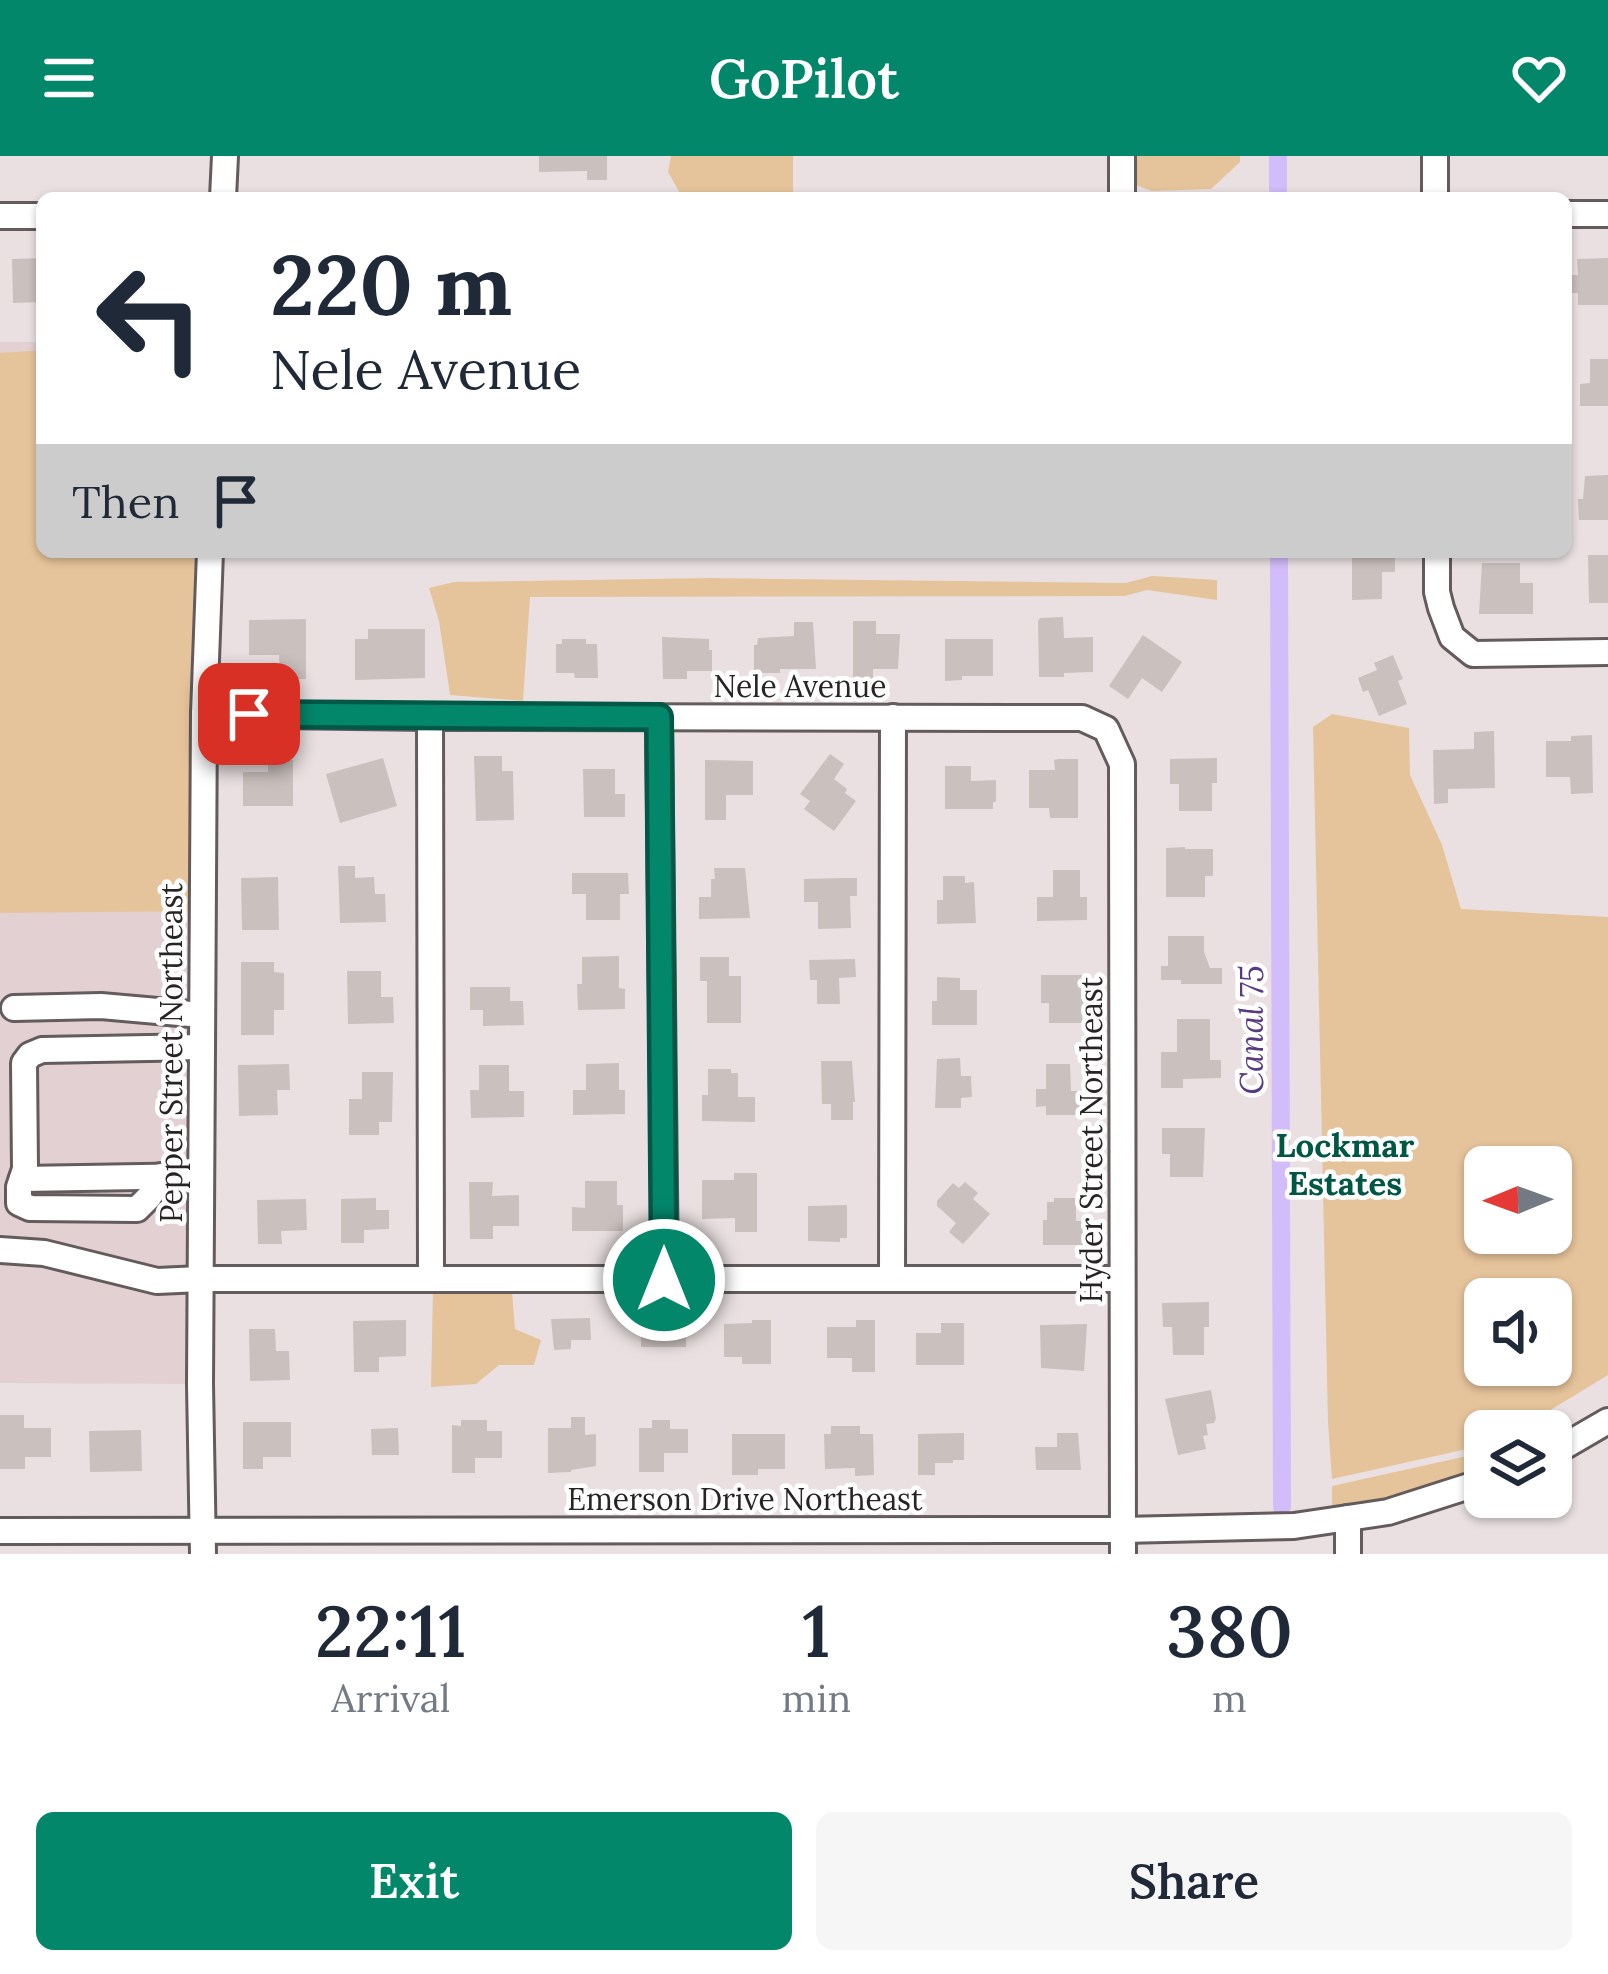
<!DOCTYPE html>
<style>
body{margin:0;font-family:Lora,serif;background:#f6f6f7;color:#1f2937;height:100vh;display:flex;flex-direction:column;font-size:45px;white-space:nowrap}
*{box-sizing:border-box;margin:0}
p{font-size:39px;color:#747a83}
.icon{flex:none;width:66px;height:66px;fill:none;stroke:currentColor;stroke-width:2;stroke-linecap:round;stroke-linejoin:round}
.map{position:relative;height:1398px;overflow:hidden}
.drawer{display:flex;flex-direction:column;background:#fff;flex:1}
.drawer>*{flex:none}
.guide{position:absolute;left:36px;top:36px;width:1536px;height:366px;border-radius:18px;box-shadow:0 3px 9px #0004;background:#fff;color:#1f2937;overflow:hidden}
.needle{width:78px;rotate:269deg}
.buttons{position:absolute;left:1464px;top:990px;display:grid;gap:24px}
.buttons a{display:grid;place-items:center;width:108px;height:108px;border-radius:18px;background:#fff;box-shadow:0 3px 9px #0004;font-size:60px}
.pin{position:absolute;display:grid;place-items:center;width:102px;height:102px;color:#fff;margin:-51px;border-radius:24px;box-shadow:0 6px 18px #0006}
.me{position:absolute;width:132px;margin:-66px;rotate:0deg;stroke-linejoin:round;filter:drop-shadow(0 0 9px #0008)}
.turn{display:flex;align-items:center;gap:42px;height:252px;padding:0 36px;font-size:54px}
.turn .icon{width:156px;height:156px;stroke-width:2.5}
.turn b{display:block;font-size:84px;line-height:102px}
.then{display:flex;align-items:center;height:114px;padding:0 36px;background:#0003;gap:24px;font-size:45px}
.eta{display:flex;justify-content:space-evenly;align-items:center;height:204px;text-align:center}
.eta b{font-size:72px;font-weight:600;line-height:84px}
.action{display:flex;gap:24px;margin-top:auto;padding:24px 36px}
.action a{flex:1;height:138px;border-radius:18px;background:#03876b;color:#fff;font-size:48px;font-weight:600;line-height:138px;text-align:center}
.action a+a{background:#f6f6f7;color:#1f2937}
header{display:flex;justify-content:space-between;align-items:center;height:156px;padding:0 36px;background:#03876b;color:#fff;font-size:54px;font-weight:600}
.map>svg:first-child{display:block}
</style>
<header><svg class="icon" aria-label="menu" viewBox="0 0 24 24"><path d="M4 6h16M4 12h16M4 18h16"/></svg>GoPilot<svg class="icon" aria-label="heart" viewBox="0 0 24 24"><path d="M12 20l-8-8c-3-5 5-10 8-4 3-6 11-1 8 4z"/></svg></header>
<div class="map">
<svg width="1608" height="1398" viewBox="0 0 1608 1398">
<rect width="100%" height="100%" fill="#eae0e1"/>
<path fill="#e3d0d3" d="M0,186H42V396H212L200,1228L0,1227Z"/>
<g fill="#e6c49b" fill-rule="evenodd">
<path d="M671,0H793V41H682L668,16Z"/>
<path d="M1134,0H1240V6L1211,33L1152,35L1135,29Z"/>
<path d="M42,194V396H212L203,755L0,757V197Z"/>
<path d="M1152,420L1217,424V444L1147,434L1125,440L530,441L523,545L450,539L439,465L429,432L454,426L710,422L1126,427Z"/>
<path d="M1332,558L1409,572L1410,619L1442,689L1461,753L1608,761V1219L1516,1275H1485V1289L1332,1323L1328,1267L1313,571ZM1485,1011H1551V1077H1485ZM1551,1143V1209H1485V1143Z"/>
<path d="M433,1133L512,1135L515,1173L541,1184L534,1209H499L476,1228L431,1231Z"/>
<path d="M1485,1296V1316L1385,1347L1332,1355V1330Z"/>
</g>
<g fill="none" stroke-linecap="round" stroke-linejoin="round">
<g stroke="#d2bcf9" stroke-width="18">
<path d="M1278,0V34"/>
<path d="M1279,396L1282,1351"/>
</g>
</g>
<g fill="#cac0bd">
<path d="M539,0H607V24H587V15L539,16Z"/>
<path d="M42,102V146L13,147L12,103Z"/>
<path d="M1608,102V149H1578V137H1569V119H1578L1577,103Z"/>
<path d="M1590,203H1608V250H1580V228L1590,227Z"/>
<path d="M1608,319V364H1579L1578,343H1583L1585,320Z"/>
<path d="M1352,397H1395V416H1382V443L1352,444Z"/>
<path d="M1588,399H1608V447H1589Z"/>
<path d="M1482,407H1520V427H1533V458H1479Z"/>
<path d="M1063,461L1064,482L1093,481V516L1064,517V521H1039L1038,465L1040,462Z"/>
<path d="M306,463V523L280,524L279,499H249V464Z"/>
<path d="M853,465H876V478H900L898,513H873V524H853Z"/>
<path d="M794,466H813L816,513H780V517H754V489H757L758,482L794,480Z"/>
<path d="M368,473H425V522L355,524V483H368Z"/>
<path d="M1143,479L1182,506L1162,536L1142,522L1128,543L1109,530Z"/>
<path d="M662,481L709,483V494H712V515H687V523H663Z"/>
<path d="M562,483H586V488H597L598,522H575L574,517H556V488H562Z"/>
<path d="M945,483H993V520H962V524L945,525Z"/>
<path d="M1393,499L1403,523L1398,525L1407,548L1379,560L1368,534L1363,536L1358,522L1377,514L1374,507Z"/>
<path d="M1494,575L1495,632L1448,633V647L1434,648L1433,594L1474,593V576Z"/>
<path d="M1592,579L1593,637L1571,638L1570,621H1546V585H1571V580Z"/>
<path d="M830,598L844,608L834,623L847,633L845,637L856,645L834,675L804,653L810,645L800,638Z"/>
<path d="M474,600H502V615H513L514,664L476,665Z"/>
<path d="M383,602L397,650L340,667L326,618Z"/>
<path d="M1217,602V627H1212V655H1179V628H1170V603Z"/>
<path d="M1058,603H1078V662H1050L1049,652H1029V614H1055L1054,604Z"/>
<path d="M268,604H293V650H243V616H268Z"/>
<path d="M705,604L753,605V639H726V664H705Z"/>
<path d="M945,610H971V625L996,624V646H993V653H945Z"/>
<path d="M583,613H615V638H625V661H584Z"/>
<path d="M1185,691V693H1213V720H1205V741H1166V692Z"/>
<path d="M338,710H355V722L374,721L375,738H385L386,766L340,767Z"/>
<path d="M714,712H745L750,762L699,763V741H711V723H715Z"/>
<path d="M1053,714H1080V741H1087V764L1037,765V741H1053Z"/>
<path d="M572,717H628L629,738H620V764H586V738H572Z"/>
<path d="M943,720H965V727L974,726L976,767L937,768V744H943Z"/>
<path d="M278,721L279,774H242L241,722Z"/>
<path d="M845,722H857V740H850L851,772L818,773V746H804V723Z"/>
<path d="M1168,780H1204V796L1210,812H1222V828H1181V824H1161V810H1168Z"/>
<path d="M619,800V832L625,833V853L578,854L577,828H582V801Z"/>
<path d="M700,801H729V820H741V867H707V825H700Z"/>
<path d="M855,803L856,821L839,822L840,848H817V824H810L809,804Z"/>
<path d="M241,806H274V816L284,817V854H274V879H241Z"/>
<path d="M347,815H381V841H393L394,867L348,868Z"/>
<path d="M1041,819H1083L1086,857H1082V867H1049V847H1041Z"/>
<path d="M937,821L960,822V834H977V869H932V845H937Z"/>
<path d="M470,831H510V845H523L524,869L483,870V854H470Z"/>
<path d="M1177,863H1210V904H1221V922L1183,923V932H1161V896H1177Z"/>
<path d="M960,902L961,920H971L972,941L961,942V952H935L937,903Z"/>
<path d="M821,905H852L855,946H853V964H831V948H822Z"/>
<path d="M619,907V934H625V958L573,959V934H586V908Z"/>
<path d="M289,908L290,934H277L278,959L239,960L238,909Z"/>
<path d="M1046,908H1070L1071,935H1087V959H1046V950L1036,951V933H1046Z"/>
<path d="M479,909H509V935H524V961L471,962L470,934H479Z"/>
<path d="M708,913H731V917H738V941H755V966L702,965V939H708Z"/>
<path d="M362,916H393L392,966H379V979H349V943H362Z"/>
<path d="M1162,972H1205L1203,1021H1170V998H1162Z"/>
<path d="M734,1017H757V1076H735V1062L702,1063V1024H734Z"/>
<path d="M585,1025H617V1049H623V1075H572V1051L585,1052Z"/>
<path d="M469,1026H493L492,1040L519,1039V1070H493V1083H470Z"/>
<path d="M965,1026L978,1037L973,1043L990,1058L963,1088L949,1076L956,1067L937,1050V1045L953,1027L959,1032Z"/>
<path d="M376,1042V1054H389V1073L364,1074V1087H341V1043Z"/>
<path d="M1054,1042H1076V1065H1087V1089H1043V1064H1047V1046H1054Z"/>
<path d="M306,1043L307,1074L281,1075L282,1088H258L257,1044Z"/>
<path d="M847,1049V1082H840V1086L808,1085V1050Z"/>
<path d="M1209,1146V1171H1204V1199H1173L1172,1171H1163L1162,1147Z"/>
<path d="M590,1162L591,1184H571V1193L554,1194L551,1163Z"/>
<path d="M406,1164V1200L379,1201V1216H354L353,1165Z"/>
<path d="M752,1164H771V1208H742V1201H724V1168L752,1167Z"/>
<path d="M856,1164H875V1216H852V1202H827V1171H856Z"/>
<path d="M641,1167L686,1168V1191H641Z"/>
<path d="M941,1167H964V1209H916V1177H941Z"/>
<path d="M1087,1168L1084,1215L1041,1212L1040,1169Z"/>
<path d="M249,1173H275L276,1195H289L290,1224L250,1225Z"/>
<path d="M1211,1234L1216,1262L1214,1267L1206,1268L1208,1279L1203,1280L1206,1293L1178,1299L1165,1243Z"/>
<path d="M0,1259H24V1272H51V1301H25V1313H0Z"/>
<path d="M571,1261H585V1279L596,1278V1310L571,1314V1316L548,1317V1272H571Z"/>
<path d="M461,1264H487V1275H502V1302H475V1317H452V1269L461,1270Z"/>
<path d="M652,1264H670V1273H688V1297H664V1316H639V1272H652Z"/>
<path d="M243,1266H291V1301H263V1313H243Z"/>
<path d="M831,1270H860V1278H873L874,1319L855,1320V1312L825,1313L824,1278H831Z"/>
<path d="M398,1272L399,1299H372L371,1273Z"/>
<path d="M141,1274L142,1315L90,1316L89,1275Z"/>
<path d="M964,1277V1304H953V1307H935V1319H918V1278Z"/>
<path d="M1057,1277H1078L1081,1314H1036L1035,1291H1057Z"/>
<path d="M732,1278H785V1313H758V1319H732Z"/>
</g>
<g fill="none" stroke-linecap="round" stroke-linejoin="round">
<defs>
<g id="minor">
<path d="M1122,0V42"/>
<path d="M1435,0V42"/>
<path d="M223,42L225,0"/>
<path d="M1566,58H1608"/>
<path d="M0,60H42"/>
<path d="M1437,396V436L1441,452L1452,481L1473,498L1608,496"/>
<path d="M204,558L430,561L1082,562L1106,573L1122,608L1123,1398"/>
<path d="M430,561L431,1123"/>
<path d="M659,561L665,1123"/>
<path d="M14,852L101,850L202,859"/>
<path d="M161,1020L149,1041L137,1053L30,1052L19,1047V1031L25,1013L24,907L30,899L42,894L202,891"/>
<path d="M22,1023L201,1020"/>
<path d="M0,1094L44,1097L157,1125L201,1123H1122"/>
<path d="M892,1123L893,561"/>
<path d="M1551,1298L1608,1265"/>
<path d="M0,1375L1123,1374L1294,1370L1388,1356L1485,1325"/>
<path d="M203,1398L200,1228L204,558L210,396"/>
<path d="M1348,1398V1362"/>
</g>
</defs>
<use href="#minor" stroke="#645b5c" stroke-width="30"/>
<use href="#minor" stroke="#fff" stroke-width="24"/>
</g>
<g fill="none" stroke-linecap="round" stroke-linejoin="round">
<defs>
<path id="route" d="M249,558L659,561L664,1124"/>
</defs>
<use href="#route" stroke="#025846" stroke-width="30"/>
<use href="#route" stroke="#03876b" stroke-width="21"/>
</g>
<g text-anchor="middle" stroke-width="9" stroke-linejoin="round" paint-order="stroke">
<g font-size="30" fill="#282424" stroke="#fff">
<text x="800" y="541">Nele Avenue</text>
<text transform="translate(172 897) rotate(-90)" y="10">Pepper Street Northeast</text>
<text transform="translate(1092 984) rotate(-90)" y="10">Hyder Street Northeast</text>
<text x="745" y="1354">Emerson Drive Northeast</text>
</g>
<g font-size="33" font-style="italic" fill="#583a82" stroke="#fff">
<text transform="translate(1251 874) rotate(-90)" y="12">Canal 75</text>
</g>
<g font-size="33" font-weight="bold" fill="#005743" stroke="#fff">
<text x="1345" y="1001">Lockmar<tspan x="1345" dy="38">Estates</tspan></text>
</g>
</g>
</svg>
<div class="buttons">
<a><svg class="needle" viewBox="-14 -14 28 28"><path d="M0-13l5 13h-10z" fill="#e53935"/><path d="M0 13l5-13h-10z" fill="#747a83"/></svg></a>
<a><svg class="icon" aria-label="sound" viewBox="0 0 24 24"><path d="M4 9h4l5-4v14l-5-4H4zM17 9q2 3 0 6"/></svg></a>
<a><svg class="icon" aria-label="layers" viewBox="0 0 24 24"><path d="M12 4l9 5-9 5-9-5zM3 14l9 5 9-5"/></svg></a>
</div>
<div class="pin" style="left:249px;top:558px;background:#d93025"><svg class="icon" aria-label="arrive" viewBox="0 0 24 24"><path d="M6 21V4h12l-3 4 3 4H6"/></svg></div>
<svg class="me" style="left:664px;top:1124px" viewBox="-20 -20 40 40"><circle r="17" fill="#03876b" stroke="#fff" stroke-width="3"/><path d="M0-11L8 9 0 5-8 9z" fill="#fff"/></svg>
<div class="guide">
<div class="turn"><svg class="icon" aria-label="left" viewBox="0 0 24 24"><path d="M17 20v-9H6M10 6l-5 5 5 5"/></svg><div><b>220 m</b>Nele Avenue</div></div>
<div class="then">Then<svg class="icon" aria-label="arrive" viewBox="0 0 24 24"><path d="M6 21V4h12l-3 4 3 4H6"/></svg></div>
</div>
</div>
<section class="drawer">
<div class="eta">
<div><b>22:11</b><p>Arrival</p></div>
<div><b>1</b><p>min</p></div>
<div><b>380</b><p>m</p></div>
</div>
<div class="action"><a>Exit</a><a>Share</a></div>
</section>
